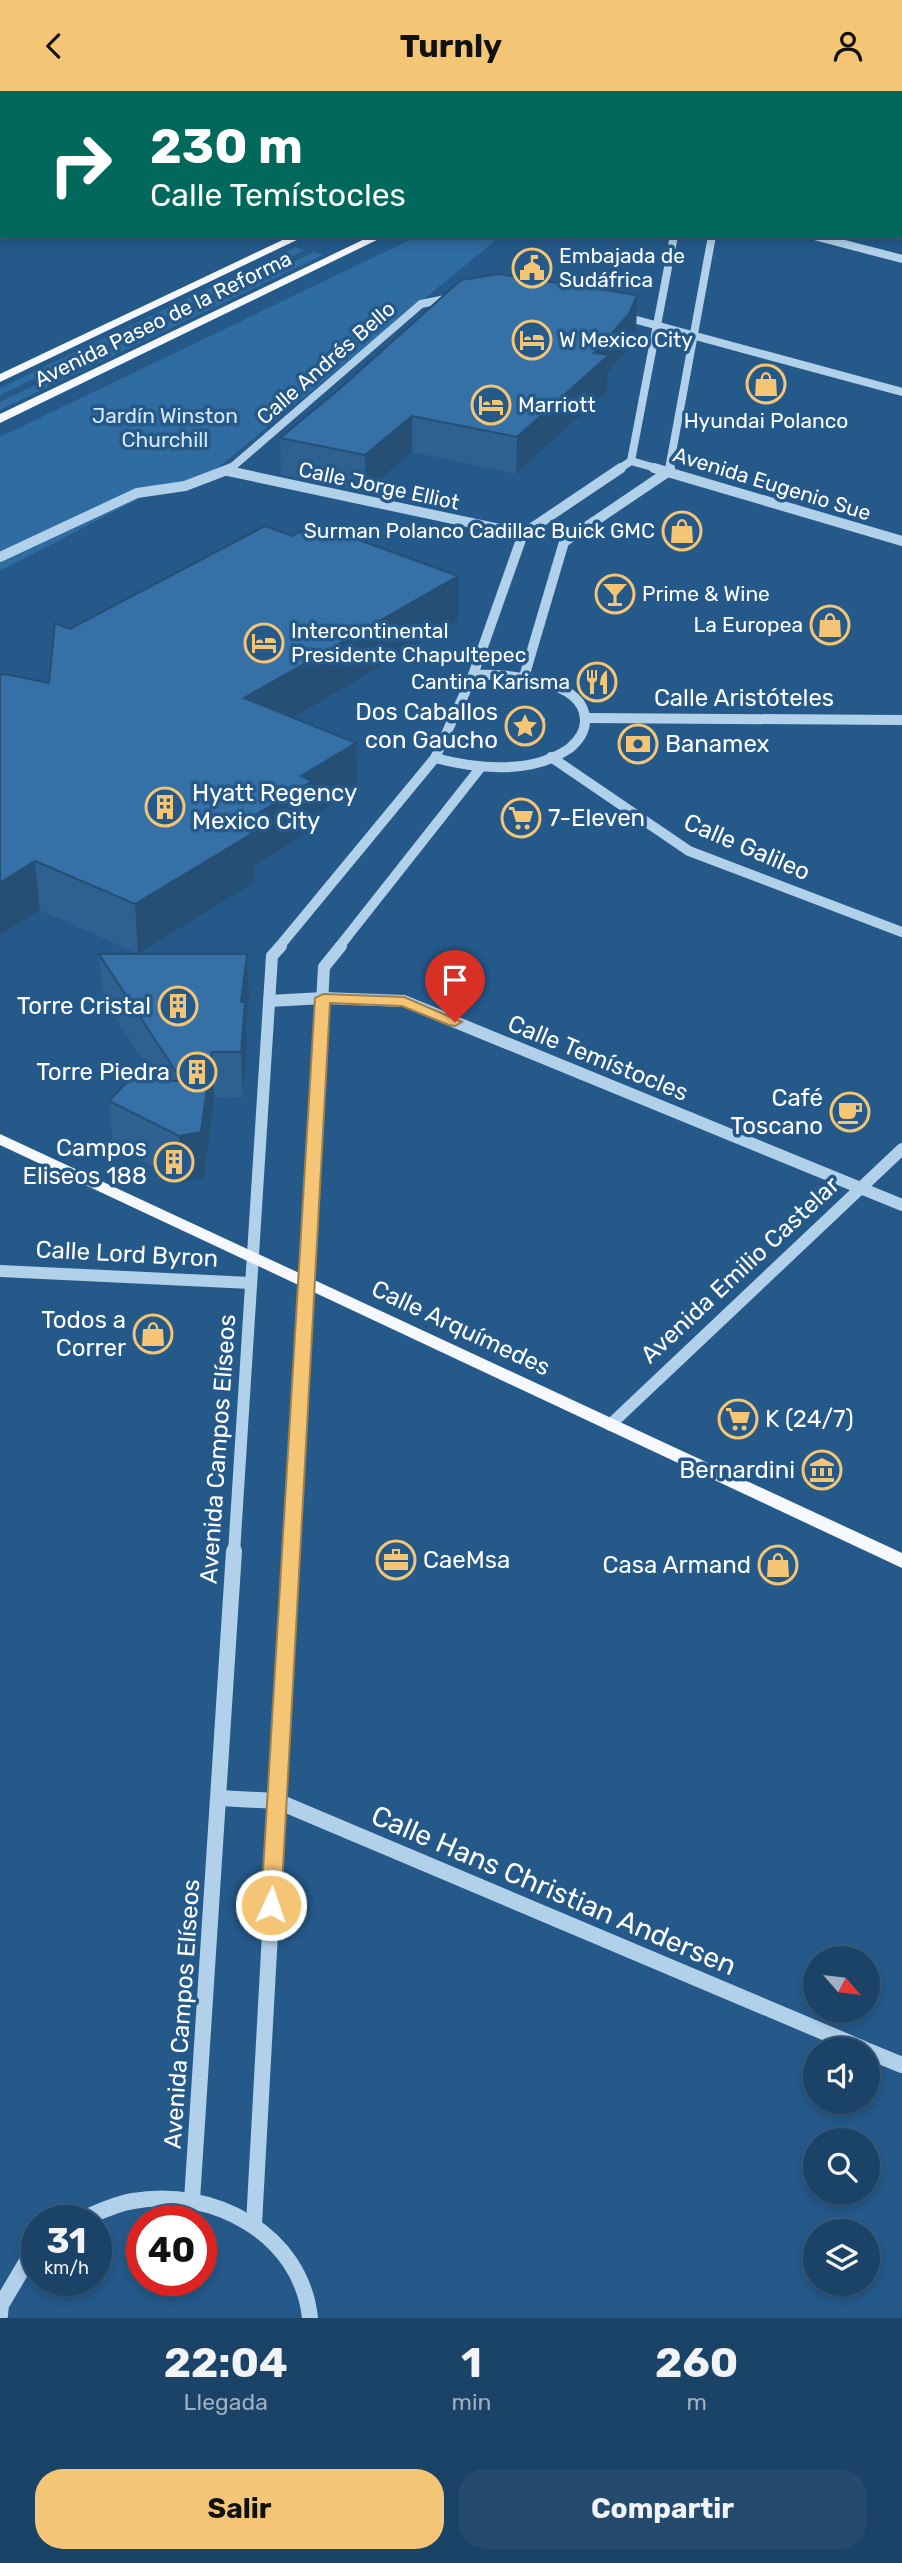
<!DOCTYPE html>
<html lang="es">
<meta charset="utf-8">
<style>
body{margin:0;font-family:Rubik,sans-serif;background:#244a6e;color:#f1f3f6;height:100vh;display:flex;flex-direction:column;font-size:26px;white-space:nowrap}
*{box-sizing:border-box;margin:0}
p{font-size:23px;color:#a0b0c0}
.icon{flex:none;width:38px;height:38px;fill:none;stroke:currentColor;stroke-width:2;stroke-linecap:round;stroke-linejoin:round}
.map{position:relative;height:2227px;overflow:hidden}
.sheet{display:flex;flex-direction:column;background:#1b4368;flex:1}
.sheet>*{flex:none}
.top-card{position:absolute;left:0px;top:0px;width:903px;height:147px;box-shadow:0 4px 10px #0003,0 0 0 2px #395c7c;background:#00695c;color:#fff;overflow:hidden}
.needle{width:46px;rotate:118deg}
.tools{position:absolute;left:803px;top:1855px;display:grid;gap:14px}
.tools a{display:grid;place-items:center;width:77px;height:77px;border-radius:50%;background:#1b4368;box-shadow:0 4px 10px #0003,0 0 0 2px #395c7c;font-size:35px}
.speed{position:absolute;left:21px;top:2114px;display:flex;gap:14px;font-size:35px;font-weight:700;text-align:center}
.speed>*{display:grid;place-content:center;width:91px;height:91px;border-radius:50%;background:#1b4368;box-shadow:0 4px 10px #0003,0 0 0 2px #395c7c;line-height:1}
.speed small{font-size:18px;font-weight:400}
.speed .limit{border:10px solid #d22;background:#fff;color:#111}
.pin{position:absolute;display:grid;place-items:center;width:60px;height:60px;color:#fff;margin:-72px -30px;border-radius:50% 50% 50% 0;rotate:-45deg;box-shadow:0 0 7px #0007}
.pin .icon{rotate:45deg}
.me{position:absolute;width:77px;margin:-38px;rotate:3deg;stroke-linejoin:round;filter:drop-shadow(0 0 5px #0008)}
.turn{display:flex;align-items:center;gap:24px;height:147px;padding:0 35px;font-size:32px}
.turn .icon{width:91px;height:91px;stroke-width:2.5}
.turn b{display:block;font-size:49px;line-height:60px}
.eta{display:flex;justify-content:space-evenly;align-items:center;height:119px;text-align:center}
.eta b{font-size:42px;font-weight:700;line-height:49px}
.primary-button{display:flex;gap:14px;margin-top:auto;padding:14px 35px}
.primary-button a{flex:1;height:80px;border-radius:28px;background:#f4c575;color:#111;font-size:28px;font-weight:700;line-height:80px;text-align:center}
.primary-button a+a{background:#244a6e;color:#f1f3f6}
header{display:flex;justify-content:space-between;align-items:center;height:91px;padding:0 35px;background:#f4c575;color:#111;font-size:32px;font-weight:700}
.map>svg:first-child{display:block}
</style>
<header><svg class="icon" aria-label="back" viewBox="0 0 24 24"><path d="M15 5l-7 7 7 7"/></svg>Turnly<svg class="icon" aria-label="person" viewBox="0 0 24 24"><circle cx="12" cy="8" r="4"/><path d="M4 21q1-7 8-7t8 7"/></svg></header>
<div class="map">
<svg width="902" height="2227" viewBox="0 0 902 2227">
<rect width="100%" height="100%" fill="#24598a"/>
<g fill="#2f6ca1">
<path d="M103,0H371L109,2Z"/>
<path d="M418,145H501L193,397L142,406L0,480V346Z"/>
<path d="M296,156L305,159L0,304V297Z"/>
<path d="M314,161L323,164L0,319V311Z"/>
</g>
<path fill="#1a436a" stroke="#a6cbeb" stroke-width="2" d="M529,622L544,628L541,639L523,647L508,643L506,633L514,627Z"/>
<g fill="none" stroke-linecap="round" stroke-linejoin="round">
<g stroke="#b1d0ea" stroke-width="8">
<path d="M826,0L829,2"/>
<path d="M814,145L902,168"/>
<path d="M622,225L902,301"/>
<path d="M631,370L659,378"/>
<path d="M230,378L421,213L455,206"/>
<path d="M619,378L631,370L674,145"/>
<path d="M669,378L712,145"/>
</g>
<g stroke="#b1d0ea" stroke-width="10">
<path d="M654,377L902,450"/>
<path d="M228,380L523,443"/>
<path d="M0,466L137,402L185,395L232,377"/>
<path d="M473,584L523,443L621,377"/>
<path d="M473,584C504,583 586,587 585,630C585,641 578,650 570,657C532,684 477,678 435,667Z"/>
<path d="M524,586L564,451L669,380L670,377"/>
<path d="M586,627L902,629"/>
<path d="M551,666L689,760L902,841"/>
<path d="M279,856L435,667"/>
<path d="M339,856L481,676"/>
</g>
<g stroke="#b1d0ea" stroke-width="12">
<path d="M269,910L323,907L404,910L902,1114"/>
<path d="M0,1180L251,1192"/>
<path d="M610,1334L902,1058"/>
<path d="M234,1462L272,865L281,855"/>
<path d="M291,1462L324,876L341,855"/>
</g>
<g stroke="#b1d0ea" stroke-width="16">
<path d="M219,1707L277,1710L864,1958"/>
<path d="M868,1960L902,1974"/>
<path d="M192,2109L234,1460"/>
<path d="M77,2130C95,2123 114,2113 133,2110C212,2096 301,2142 310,2227"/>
<path d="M254,2133L291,1460"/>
<path d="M0,2224L1,2214L30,2165L37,2161"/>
</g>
<g fill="#f5f9fe" fill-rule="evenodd">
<path d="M601,0H614L600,2Z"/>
<path d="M675,0H687L674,2Z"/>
<path d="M291,145H305L0,291V283Z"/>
<path d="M371,145H385L0,332V323Z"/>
<path d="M0,1043L902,1462V1477L0,1054Z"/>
</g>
</g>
<g fill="#2e618f">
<path d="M637,204L636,239L628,259L608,281L607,300L516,383L412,361L365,401L281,384L280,347Z"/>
<path d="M458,530L293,626L357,699L313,726V738L254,775L255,791L139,863H247L249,907L246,934L247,956L243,1006L214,1007L204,1087L182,1091L113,1055L109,1010L155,989L103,907L99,863H138L40,819L0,844V584L49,592L70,538Z"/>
</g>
<g fill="#254f74">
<path d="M637,204L636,239L628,259L608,281L607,300L516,383L517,346L594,262Z"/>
<path d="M412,325V361L365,401V364Z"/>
<path d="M458,485V530L246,654L244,607Z"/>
<path d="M356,652L357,699L313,726V738L254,775L255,791L138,863L135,813L301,685Z"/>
<path d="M35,770L40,819L0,844V792Z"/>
<path d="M247,863L249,907L246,934L247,956L243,1006L241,961V911Z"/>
<path d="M212,961L214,1007L204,1087L182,1091L179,1045Z"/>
</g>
<g fill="#3571a6" stroke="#254f74" stroke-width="2">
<path d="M499,183L637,204L629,223L594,262L609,264L517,346L412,325L365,364L280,347L337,300L461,189Z"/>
<path d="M315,433L458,485L244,607L356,652L301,685L312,690L237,735L253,742L135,813L35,770L0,792V584L5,583L49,592L55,532L70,538L265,435L292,445Z"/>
<path d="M99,863H247L241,911H245L241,961H212L201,1041L179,1045L109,1010L129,989L182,990Z"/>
</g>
<path fill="#f4c575" stroke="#9f804c" stroke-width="2" d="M323,903L404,906L462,931L455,935L449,934L402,915L330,912L281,1814L278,1820L271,1822L264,1820L261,1814L315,907Z"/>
<defs>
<symbol id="civic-ring" viewBox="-11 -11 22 22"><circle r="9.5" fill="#24598a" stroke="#f4c575" stroke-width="1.5"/><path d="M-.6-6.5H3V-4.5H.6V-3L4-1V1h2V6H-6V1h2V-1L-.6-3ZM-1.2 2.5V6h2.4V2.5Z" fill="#f4c575"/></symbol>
<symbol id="hotel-ring" viewBox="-11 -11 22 22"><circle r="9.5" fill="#24598a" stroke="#f4c575" stroke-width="1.5"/><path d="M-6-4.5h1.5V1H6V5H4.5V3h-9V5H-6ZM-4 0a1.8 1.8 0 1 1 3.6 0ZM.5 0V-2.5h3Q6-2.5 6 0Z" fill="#f4c575"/></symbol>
<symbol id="shop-ring" viewBox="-11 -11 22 22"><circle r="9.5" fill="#24598a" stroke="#f4c575" stroke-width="1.5"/><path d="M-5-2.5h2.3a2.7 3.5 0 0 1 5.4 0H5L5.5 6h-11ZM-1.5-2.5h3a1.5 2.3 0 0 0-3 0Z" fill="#f4c575"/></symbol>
<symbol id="bar-ring" viewBox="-11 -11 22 22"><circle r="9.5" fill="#24598a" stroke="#f4c575" stroke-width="1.5"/><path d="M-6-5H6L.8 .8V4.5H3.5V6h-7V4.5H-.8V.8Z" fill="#f4c575"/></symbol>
<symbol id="restaurant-ring" viewBox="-11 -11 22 22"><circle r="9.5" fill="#24598a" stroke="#f4c575" stroke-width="1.5"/><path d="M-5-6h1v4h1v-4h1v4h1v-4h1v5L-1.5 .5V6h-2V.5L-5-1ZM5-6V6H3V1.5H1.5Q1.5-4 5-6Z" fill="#f4c575"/></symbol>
<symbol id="sight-ring" viewBox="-11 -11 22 22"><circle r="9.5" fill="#24598a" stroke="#f4c575" stroke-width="1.5"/><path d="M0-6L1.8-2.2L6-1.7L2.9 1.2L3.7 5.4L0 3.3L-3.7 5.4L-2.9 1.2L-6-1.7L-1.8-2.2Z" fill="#f4c575"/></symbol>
<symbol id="bank-ring" viewBox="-11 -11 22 22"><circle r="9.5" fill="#24598a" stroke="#f4c575" stroke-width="1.5"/><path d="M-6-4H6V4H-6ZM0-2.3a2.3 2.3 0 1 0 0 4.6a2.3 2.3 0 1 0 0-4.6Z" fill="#f4c575"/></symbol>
<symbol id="building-ring" viewBox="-11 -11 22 22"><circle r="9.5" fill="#24598a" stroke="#f4c575" stroke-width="1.5"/><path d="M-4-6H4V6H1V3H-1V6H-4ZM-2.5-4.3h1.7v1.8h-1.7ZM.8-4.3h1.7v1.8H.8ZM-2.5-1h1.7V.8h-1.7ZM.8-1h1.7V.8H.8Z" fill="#f4c575"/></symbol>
<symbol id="supermarket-ring" viewBox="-11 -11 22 22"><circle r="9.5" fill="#24598a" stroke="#f4c575" stroke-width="1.5"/><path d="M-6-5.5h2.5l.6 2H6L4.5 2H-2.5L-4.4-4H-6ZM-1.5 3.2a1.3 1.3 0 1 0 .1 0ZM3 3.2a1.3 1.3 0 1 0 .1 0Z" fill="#f4c575"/></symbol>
<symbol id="cafe-ring" viewBox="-11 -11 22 22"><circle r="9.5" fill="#24598a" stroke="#f4c575" stroke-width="1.5"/><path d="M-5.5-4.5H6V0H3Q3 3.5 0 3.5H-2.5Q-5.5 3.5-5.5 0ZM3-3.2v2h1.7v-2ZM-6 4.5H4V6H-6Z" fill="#f4c575"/></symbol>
<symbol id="museum-ring" viewBox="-11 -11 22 22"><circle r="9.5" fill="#24598a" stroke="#f4c575" stroke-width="1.5"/><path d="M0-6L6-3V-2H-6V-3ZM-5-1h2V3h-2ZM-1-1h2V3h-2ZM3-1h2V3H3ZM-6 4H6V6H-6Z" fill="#f4c575"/></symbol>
<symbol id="office-ring" viewBox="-11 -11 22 22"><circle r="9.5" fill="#24598a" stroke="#f4c575" stroke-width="1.5"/><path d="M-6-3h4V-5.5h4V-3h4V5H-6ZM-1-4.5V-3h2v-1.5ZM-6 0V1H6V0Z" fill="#f4c575"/></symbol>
</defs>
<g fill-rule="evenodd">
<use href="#civic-ring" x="510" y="155" width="44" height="44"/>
<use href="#hotel-ring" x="510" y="227" width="44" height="44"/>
<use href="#shop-ring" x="744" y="271" width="44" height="44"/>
<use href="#hotel-ring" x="469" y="292" width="44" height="44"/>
<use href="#shop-ring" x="660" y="418" width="44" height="44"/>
<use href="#bar-ring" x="593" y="481" width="44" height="44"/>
<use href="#shop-ring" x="808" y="512" width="44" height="44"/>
<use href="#hotel-ring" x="242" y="530" width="44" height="44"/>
<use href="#restaurant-ring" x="575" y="569" width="44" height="44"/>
<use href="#sight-ring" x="503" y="613" width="44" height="44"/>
<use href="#bank-ring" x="616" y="631" width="44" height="44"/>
<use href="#building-ring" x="143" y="694" width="44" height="44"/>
<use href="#supermarket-ring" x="499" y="705" width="44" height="44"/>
<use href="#building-ring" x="156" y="893" width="44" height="44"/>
<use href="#building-ring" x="175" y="959" width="44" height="44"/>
<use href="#cafe-ring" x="828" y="999" width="44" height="44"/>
<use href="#building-ring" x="152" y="1049" width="44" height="44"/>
<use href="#shop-ring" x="131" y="1221" width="44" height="44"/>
<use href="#supermarket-ring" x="716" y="1306" width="44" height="44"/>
<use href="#museum-ring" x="800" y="1357" width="44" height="44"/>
<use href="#office-ring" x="374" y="1447" width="44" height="44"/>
<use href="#shop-ring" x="756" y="1452" width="44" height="44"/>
</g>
<g text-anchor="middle" stroke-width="7" stroke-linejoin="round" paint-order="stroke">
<g font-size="21" fill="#fff" stroke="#24598a" text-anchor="start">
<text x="559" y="172">Embajada de<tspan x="559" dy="24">Sudáfrica</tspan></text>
<text x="559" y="256">W Mexico City</text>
<text x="518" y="321">Marriott</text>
<text x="766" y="337" text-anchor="middle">Hyundai Polanco</text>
<text x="655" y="447" text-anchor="end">Surman Polanco Cadillac Buick GMC</text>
<text x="642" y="510">Prime &amp; Wine</text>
<text x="803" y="541" text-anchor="end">La Europea</text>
<text x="291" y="547">Intercontinental<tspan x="291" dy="24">Presidente Chapultepec</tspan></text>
<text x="570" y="598" text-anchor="end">Cantina Karisma</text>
</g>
<g font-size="21" fill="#fff" stroke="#24598a">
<text transform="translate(163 228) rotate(-26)" y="7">Avenida Paseo de la Reforma</text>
<text transform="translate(326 272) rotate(-41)" y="7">Calle Andrés Bello</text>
<text transform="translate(772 393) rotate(17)" y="7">Avenida Eugenio Sue</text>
<text transform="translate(379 395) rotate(12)" y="7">Calle Jorge Elliot</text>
</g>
<g font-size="21" fill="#d6e8f7" stroke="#24598a">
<text x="165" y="332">Jardín Winston<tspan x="165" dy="24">Churchill</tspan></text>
</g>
<g font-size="24" fill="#fff" stroke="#24598a">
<text x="744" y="615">Calle Aristóteles</text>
<text transform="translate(747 756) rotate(23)" y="8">Calle Galileo</text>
<text transform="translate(598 967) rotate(22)" y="8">Calle Temístocles</text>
<text transform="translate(127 1163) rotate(3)" y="8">Calle Lord Byron</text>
<text transform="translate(740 1179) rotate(-43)" y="8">Avenida Emilio Castelar</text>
<text transform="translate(461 1237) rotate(25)" y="8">Calle Arquímedes</text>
<text transform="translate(218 1358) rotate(-86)" y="8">Avenida Campos Elíseos</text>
<text transform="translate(182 1923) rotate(-86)" y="8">Avenida Campos Elíseos</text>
</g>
<g font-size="24" fill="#fff" stroke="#24598a" text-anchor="end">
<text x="498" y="629">Dos Caballos<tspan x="498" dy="28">con Gaucho</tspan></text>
<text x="665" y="661" text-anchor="start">Banamex</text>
<text x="192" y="710" text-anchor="start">Hyatt Regency<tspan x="192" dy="28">Mexico City</tspan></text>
<text x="548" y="735" text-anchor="start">7-Eleven</text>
<text x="151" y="923">Torre Cristal</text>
<text x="170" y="989">Torre Piedra</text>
<text x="823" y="1015">Café<tspan x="823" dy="28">Toscano</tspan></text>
<text x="147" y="1065">Campos<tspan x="147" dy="28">Eliseos 188</tspan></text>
<text x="126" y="1237">Todos a<tspan x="126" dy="28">Correr</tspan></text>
<text x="765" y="1336" text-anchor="start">K (24/7)</text>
<text x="795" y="1387">Bernardini</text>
<text x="423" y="1477" text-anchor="start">CaeMsa</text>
<text x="751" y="1482">Casa Armand</text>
</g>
<g font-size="28" fill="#fff" stroke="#24598a">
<text transform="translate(554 1799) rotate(23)" y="10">Calle Hans Christian Andersen</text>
</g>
</g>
</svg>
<div class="tools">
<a><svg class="needle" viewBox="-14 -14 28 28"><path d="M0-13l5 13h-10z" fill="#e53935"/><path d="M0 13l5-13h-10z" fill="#a0b0c0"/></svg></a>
<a><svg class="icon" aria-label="sound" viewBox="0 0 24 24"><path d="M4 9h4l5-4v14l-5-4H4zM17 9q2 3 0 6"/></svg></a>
<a><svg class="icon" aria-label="search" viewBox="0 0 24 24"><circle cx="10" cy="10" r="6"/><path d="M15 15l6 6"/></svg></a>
<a><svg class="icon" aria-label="layers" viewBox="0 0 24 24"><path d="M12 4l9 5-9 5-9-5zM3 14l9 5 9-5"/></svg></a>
</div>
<div class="speed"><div>31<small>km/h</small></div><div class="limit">40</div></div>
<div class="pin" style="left:455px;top:931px;background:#d93025"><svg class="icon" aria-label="arrive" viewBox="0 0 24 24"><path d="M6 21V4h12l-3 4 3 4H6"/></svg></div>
<svg class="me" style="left:271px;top:1814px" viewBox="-20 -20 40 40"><circle r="17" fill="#f4c575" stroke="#fff" stroke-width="3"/><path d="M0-11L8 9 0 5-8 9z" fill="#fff"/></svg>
<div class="top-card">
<div class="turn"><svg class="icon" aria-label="right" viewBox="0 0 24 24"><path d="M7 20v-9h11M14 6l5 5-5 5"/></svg><div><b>230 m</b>Calle Temístocles</div></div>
</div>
</div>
<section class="sheet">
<div class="eta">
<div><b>22:04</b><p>Llegada</p></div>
<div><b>1</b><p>min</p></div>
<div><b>260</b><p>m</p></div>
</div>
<div class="primary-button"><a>Salir</a><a>Compartir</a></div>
</section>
